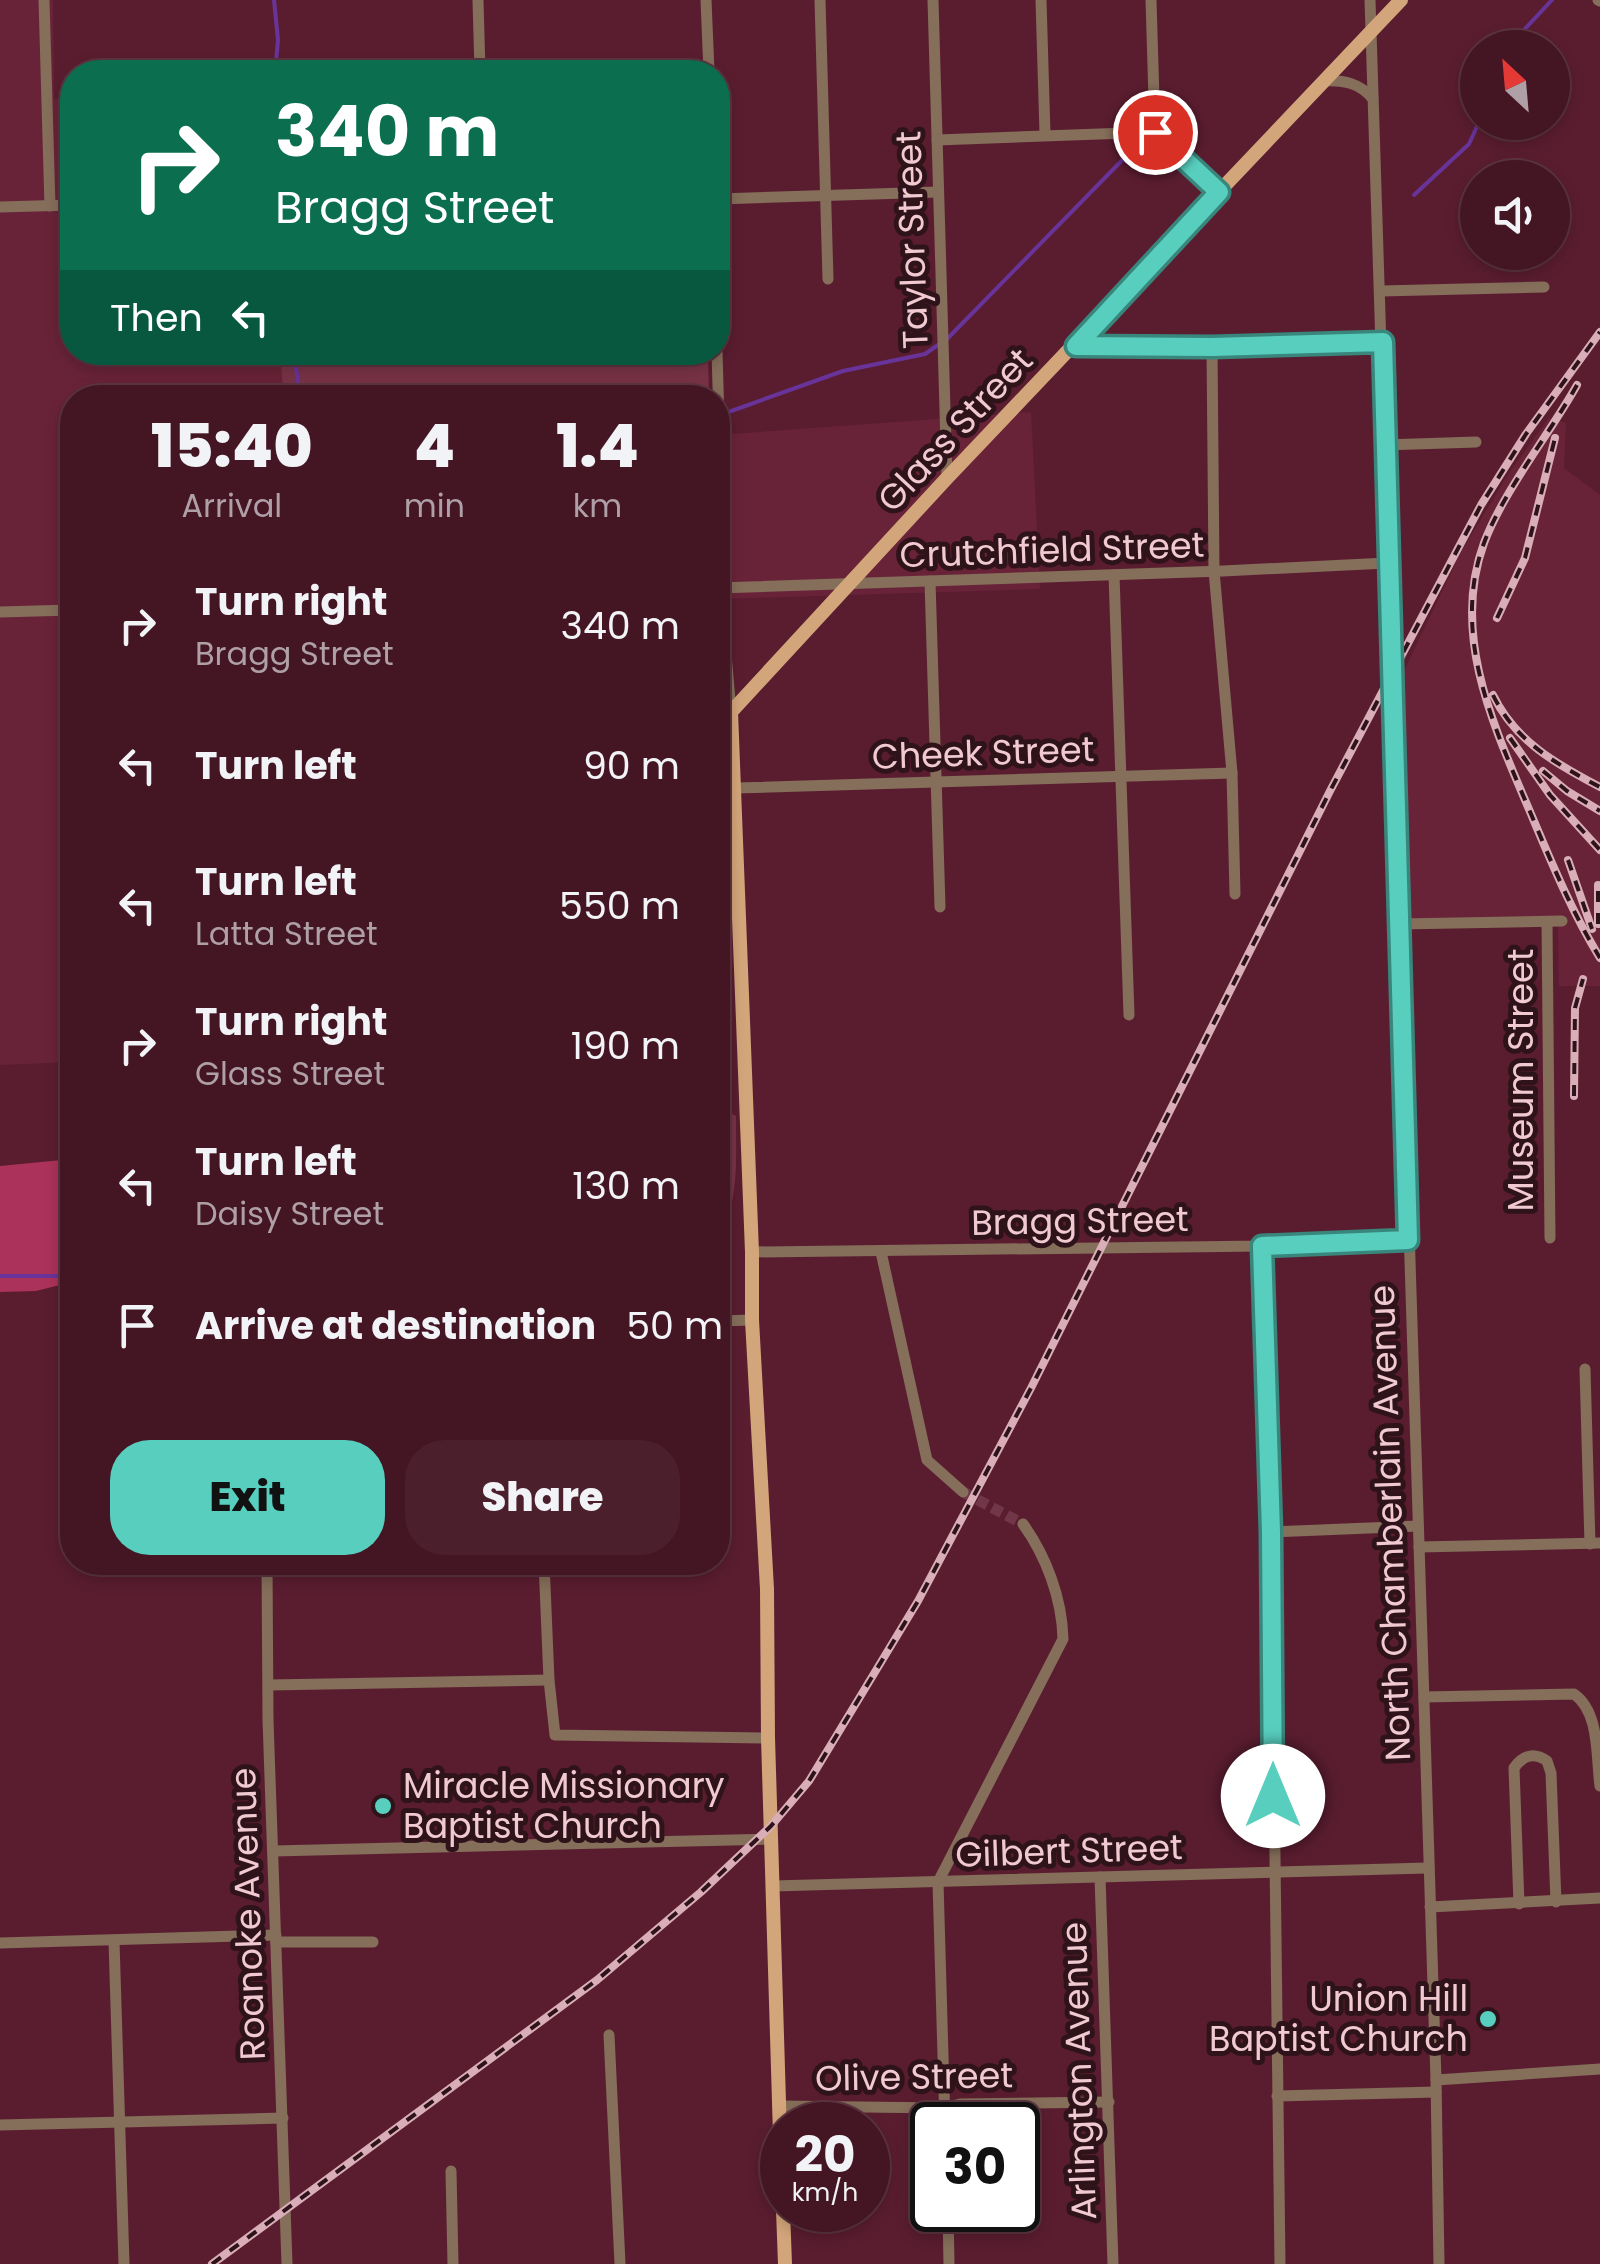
<!DOCTYPE html>
<style>
body{margin:0;font-family:Poppins,sans-serif;background:#4b1f2c;color:#f1f3f6;height:100vh;display:flex;flex-direction:column;font-size:38px;white-space:nowrap}
*{box-sizing:border-box;margin:0}
p{font-size:32px;color:#af9fa6}
.icon{flex:none;width:55px;height:55px;fill:none;stroke:currentColor;stroke-width:2;stroke-linecap:round;stroke-linejoin:round}
.map{position:relative;flex:1;overflow:hidden}
.drawer{position:absolute;left:60px;top:385px;width:670px;height:1190px;display:flex;flex-direction:column;background:#441624;border-radius:40px;box-shadow:0 5px 15px #0003,0 0 0 2px #5c3541}
.drawer>*{flex:none}
.hud{position:absolute;left:60px;top:60px;width:670px;height:305px;border-radius:40px;box-shadow:0 5px 15px #0003,0 0 0 2px #5c3541;background:#0b6e4f;color:#fff;overflow:hidden}
.needle{width:65px;rotate:334deg}
.fabs{position:absolute;left:1460px;top:30px;display:grid;gap:20px}
.fabs a{display:grid;place-items:center;width:110px;height:110px;border-radius:50%;background:#441624;box-shadow:0 5px 15px #0003,0 0 0 2px #5c3541;font-size:50px}
.speed{position:absolute;left:760px;top:2102px;display:flex;gap:20px;font-size:50px;font-weight:700;text-align:center}
.speed>*{display:grid;place-content:center;width:130px;height:130px;border-radius:50%;background:#441624;box-shadow:0 5px 15px #0003,0 0 0 2px #5c3541;line-height:1}
.speed small{font-size:25px;font-weight:400}
.speed .limit{border:5px solid #111;border-radius:15px;background:#fff;color:#111}
.pin{position:absolute;display:grid;place-items:center;width:85px;height:85px;color:#fff;margin:-42px;border:5px solid #fff;border-radius:50%;box-shadow:0 2px 10px #0007}
.me{position:absolute;width:110px;margin:-55px;rotate:0deg;stroke-linejoin:round;filter:drop-shadow(0 0 8px #0008)}
.turn{display:flex;align-items:center;gap:35px;height:210px;padding:0 50px;font-size:45px}
.turn .icon{width:130px;height:130px;stroke-width:2.5}
.turn b{display:block;font-size:70px;line-height:85px}
.then{display:flex;align-items:center;height:95px;padding:0 50px;background:#0003;gap:20px;font-size:38px}
.eta{display:flex;justify-content:space-evenly;align-items:center;height:170px;text-align:center}
.eta b{font-size:60px;font-weight:800;line-height:70px}
.button{display:flex;gap:20px;margin-top:auto;padding:20px 50px}
.button a{flex:1;height:115px;border-radius:40px;background:#58cebf;color:#111;font-size:40px;font-weight:800;line-height:115px;text-align:center}
.button a+a{background:#4b1f2c;color:#f1f3f6}
ul{padding:0;list-style:none}
li{display:flex;align-items:center;gap:30px;height:140px;padding:0 50px}
li div{flex:1}
li b{display:block;font-size:38px}
li em{font-style:normal}
.map>svg:first-child{display:block}
</style>
<div class="map">
<svg width="1600" height="2264" viewBox="0 0 1600 2264">
<rect width="100%" height="100%" fill="#5a1d30"/>
<g fill="#692339">
<path d="M0,0H53L54,99L72,98V352L280,353L284,389L444,385L461,397L72,398V1062L0,1065Z"/>
<path d="M1031,412L1040,589L718,599V420L733,434Z"/>
<path d="M1549,418L1566,423L1564,468L1600,495V986H1559L1558,918H1405L1403,673L1461,552L1511,470Z"/>
</g>
<g fill="#793347">
<path d="M280,353H708L709,397L461,398L444,385L283,389Z"/>
<path d="M718,1106L736,1116C736,1148 738,1180 730,1211L718,1214Z"/>
</g>
<path fill="#ab325b" d="M72,1159V1282L36,1291L0,1292V1166Z"/>
<g fill="none" stroke-linecap="round" stroke-linejoin="round">
<g stroke="#683499" stroke-width="4">
<path d="M274,0L278,40L275,72"/>
<path d="M1517,48L1522,32L1552,0"/>
<path d="M1414,195L1469,144L1479,122"/>
<path d="M946,340L1139,143"/>
<path d="M294,352L300,398"/>
<path d="M720,415L843,371L925,354L938,345"/>
<path d="M0,1276H72"/>
</g>
<path stroke="#713748" stroke-width="11" stroke-dasharray="11 5.5" stroke-linecap="butt" d="M963,1492L1023,1524"/>
<g stroke="#856e5a" stroke-width="11">
<path d="M44,0L50,206"/>
<path d="M478,0L480,72"/>
<path d="M706,0L709,72"/>
<path d="M820,0L828,279"/>
<path d="M933,0L947,478"/>
<path d="M1041,0L1045,134"/>
<path d="M1151,0L1155,132"/>
<path d="M1370,0L1436,2080L1439,2264"/>
<path d="M1598,0L1600,1"/>
<path d="M1324,81C1344,80 1360,83 1373,99"/>
<path d="M937,140L1155,132L1219,191"/>
<path d="M718,199L938,192"/>
<path d="M0,207L72,205"/>
<path d="M1381,291L1544,287"/>
<path d="M1076,346L1212,347L1383,342"/>
<path d="M1212,347L1214,571L1232,773L1235,894"/>
<path d="M717,352L726,654L731,712L718,726"/>
<path d="M1384,445L1476,442"/>
<path d="M1114,575L1129,1015"/>
<path d="M930,581L940,907"/>
<path d="M718,588L1223,571L1387,563"/>
<path d="M0,612L72,610"/>
<path d="M736,788L1232,773"/>
<path d="M1547,922L1550,1238"/>
<path d="M1399,924L1562,921"/>
<path d="M1262,1246L1271,1532L1280,2264"/>
<path d="M752,1252L1262,1246L1408,1240"/>
<path d="M881,1252L927,1460L963,1492"/>
<path d="M718,1321L752,1320"/>
<path d="M1585,1369L1590,1544"/>
<path d="M1271,1532L1418,1526"/>
<path d="M1419,1547L1600,1543"/>
<path d="M267,1562L268,1720L287,2264"/>
<path d="M544,1562L549,1680L555,1735L768,1738"/>
<path d="M269,1685L549,1680"/>
<path d="M1424,1697L1574,1694C1600,1712 1596,1757 1600,1786"/>
<path d="M274,1851L771,1839"/>
<path d="M1100,1877L1113,2264"/>
<path d="M773,1886L1427,1868"/>
<path d="M1519,1904L1514,1768C1523,1755 1534,1752 1547,1761L1551,1773L1556,1902"/>
<path d="M1430,1907L1600,1898"/>
<path d="M114,1941L124,2264"/>
<path d="M276,1942H373"/>
<path d="M0,1943L276,1935"/>
<path d="M609,2035L620,2264"/>
<path d="M1436,2080L1600,2069"/>
<path d="M1277,2096L1436,2092"/>
<path d="M779,2106L945,2108L960,2104L1109,2102"/>
<path d="M0,2125L283,2118"/>
<path d="M945,2125L938,1882L1063,1639C1062,1598 1046,1556 1023,1524"/>
<path d="M451,2171L453,2264"/>
<path d="M948,2210L949,2264"/>
</g>
<g stroke="#d3a57a" stroke-width="14">
<path d="M782,2201L768,1738L767,1589L752,1320V1252L731,712L947,478L1401,0"/>
<path d="M783,2210L785,2264"/>
</g>
<defs>
<g id="rail">
<path d="M1577,385C1549,435 1504,490 1484,543C1450,636 1495,729 1531,814C1552,864 1572,912 1600,958"/>
<path d="M1497,618L1525,558L1555,438"/>
<path d="M1493,695C1515,741 1556,764 1600,787"/>
<path d="M1510,738L1550,795L1600,850"/>
<path d="M1543,771L1567,791L1600,811"/>
<path d="M1568,860L1592,929"/>
<path d="M1598,924V885"/>
<path d="M1574,1096L1575,1008L1583,979"/>
<path d="M212,2264L597,1980L701,1892L771,1826L809,1781L918,1601L1031,1388L1330,791L1481,505L1526,434L1600,332"/>
</g>
</defs>
<use href="#rail" stroke="#d9aeb8" stroke-width="8"/>
<use href="#rail" stroke="#2f131b" stroke-width="4" stroke-dasharray="11" stroke-linecap="butt"/>
</g>
<g fill="none" stroke-linecap="round" stroke-linejoin="round">
<defs>
<path id="route" d="M1155,132L1219,192L1076,346L1212,347L1383,342L1408,1240L1262,1246L1271,1532L1273,1796"/>
</defs>
<use href="#route" stroke="#39867c" stroke-width="25"/>
<use href="#route" stroke="#58cebf" stroke-width="18"/>
</g>
<g fill="#58cebf" stroke="#2f131b" stroke-width="4">
<circle cx="383" cy="1806" r="10"/>
<circle cx="1488" cy="2019" r="10"/>
</g>
<g text-anchor="middle" stroke-width="10" stroke-linejoin="round" paint-order="stroke">
<g font-size="35" fill="#f1c9d1" stroke="#2f131b">
<text transform="translate(912 240) rotate(-92)" y="12">Taylor Street</text>
<text transform="translate(955 430) rotate(-47)" y="12">Glass Street</text>
<text transform="translate(1052 550) rotate(-2)" y="12">Crutchfield Street</text>
<text transform="translate(983 753) rotate(-2)" y="12">Cheek Street</text>
<text transform="translate(1521 1080) rotate(-90)" y="12">Museum Street</text>
<text transform="translate(1080 1221) rotate(-1)" y="12">Bragg Street</text>
<text transform="translate(1390 1523) rotate(-92)" y="12">North Chamberlain Avenue</text>
<text transform="translate(1069 1851) rotate(-2)" y="12">Gilbert Street</text>
<text transform="translate(248 1914) rotate(-92)" y="12">Roanoke Avenue</text>
<text transform="translate(1079 2071) rotate(-92)" y="12">Arlington Avenue</text>
<text transform="translate(914 2077) rotate(-1)" y="12">Olive Street</text>
</g>
<g font-size="35" fill="#f1c9d1" stroke="#2f131b" text-anchor="start">
<text x="403" y="1798">Miracle Missionary<tspan x="403" dy="40">Baptist Church</tspan></text>
<text x="1468" y="2011" text-anchor="end">Union Hill<tspan x="1468" dy="40">Baptist Church</tspan></text>
</g>
</g>
</svg>
<div class="fabs">
<a><svg class="needle" viewBox="-14 -14 28 28"><path d="M0-13l5 13h-10z" fill="#e53935"/><path d="M0 13l5-13h-10z" fill="#af9fa6"/></svg></a>
<a><svg class="icon" aria-label="sound" viewBox="0 0 24 24"><path d="M4 9h4l5-4v14l-5-4H4zM17 9q2 3 0 6"/></svg></a>
</div>
<div class="speed"><div>20<small>km/h</small></div><div class="limit">30</div></div>
<div class="pin" style="left:1155px;top:132px;background:#d93025"><svg class="icon" aria-label="arrive" viewBox="0 0 24 24"><path d="M6 21V4h12l-3 4 3 4H6"/></svg></div>
<svg class="me" style="left:1273px;top:1796px" viewBox="-20 -20 40 40"><circle r="19" fill="#fff"/><path d="M0-13L10 11 0 6-10 11z" fill="#58cebf"/></svg>
<div class="hud">
<div class="turn"><svg class="icon" aria-label="right" viewBox="0 0 24 24"><path d="M7 20v-9h11M14 6l5 5-5 5"/></svg><div><b>340 m</b>Bragg Street</div></div>
<div class="then">Then<svg class="icon" aria-label="left" viewBox="0 0 24 24"><path d="M17 20v-9H6M10 6l-5 5 5 5"/></svg></div>
</div>
<section class="drawer">
<div class="eta">
<div><b>15:40</b><p>Arrival</p></div>
<div><b>4</b><p>min</p></div>
<div><b>1.4</b><p>km</p></div>
</div>
<ul>
<li><svg class="icon" aria-label="right" viewBox="0 0 24 24"><path d="M7 20v-9h11M14 6l5 5-5 5"/></svg><div><b>Turn right</b><p>Bragg Street</p></div><em>340 m</em></li>
<li><svg class="icon" aria-label="left" viewBox="0 0 24 24"><path d="M17 20v-9H6M10 6l-5 5 5 5"/></svg><div><b>Turn left</b></div><em>90 m</em></li>
<li><svg class="icon" aria-label="left" viewBox="0 0 24 24"><path d="M17 20v-9H6M10 6l-5 5 5 5"/></svg><div><b>Turn left</b><p>Latta Street</p></div><em>550 m</em></li>
<li><svg class="icon" aria-label="right" viewBox="0 0 24 24"><path d="M7 20v-9h11M14 6l5 5-5 5"/></svg><div><b>Turn right</b><p>Glass Street</p></div><em>190 m</em></li>
<li><svg class="icon" aria-label="left" viewBox="0 0 24 24"><path d="M17 20v-9H6M10 6l-5 5 5 5"/></svg><div><b>Turn left</b><p>Daisy Street</p></div><em>130 m</em></li>
<li><svg class="icon" aria-label="arrive" viewBox="0 0 24 24"><path d="M6 21V4h12l-3 4 3 4H6"/></svg><div><b>Arrive at destination</b></div><em>50 m</em></li>
</ul>
<div class="button"><a>Exit</a><a>Share</a></div>
</section>
</div>
